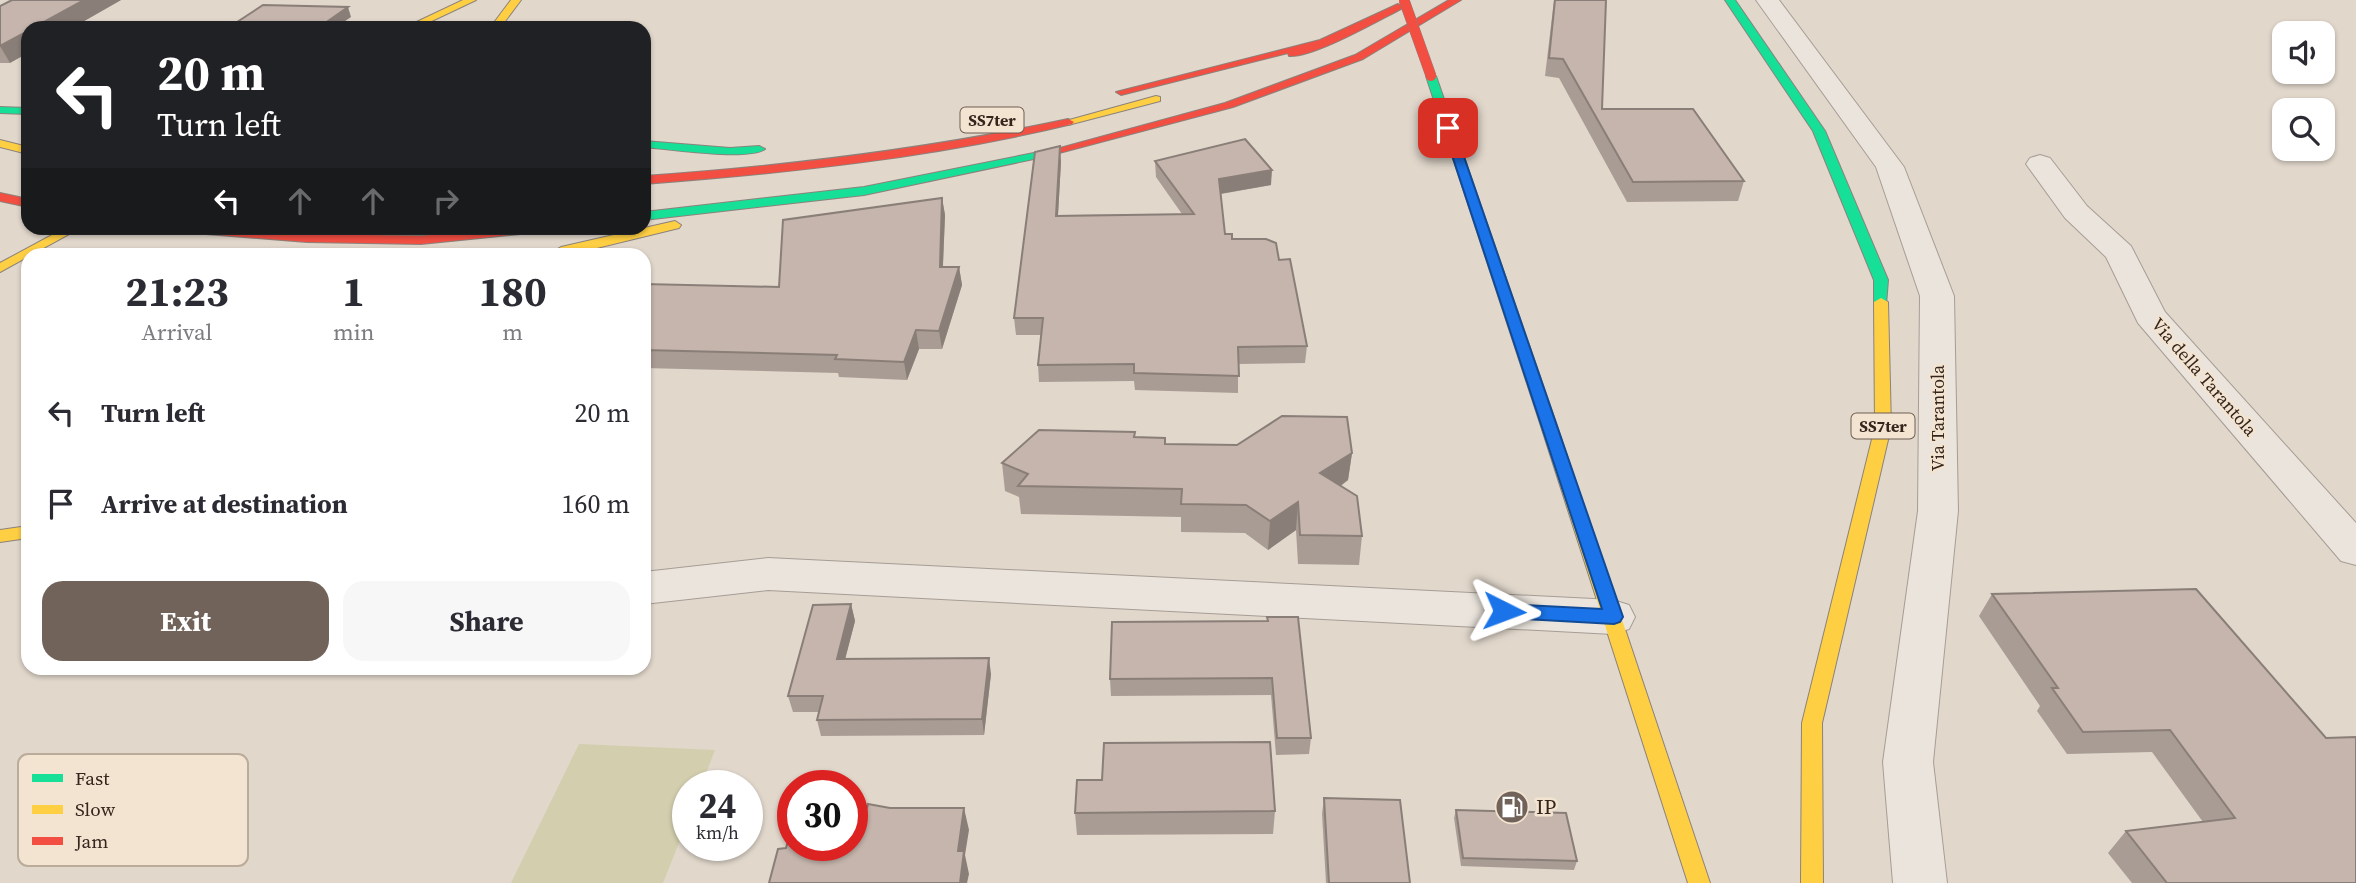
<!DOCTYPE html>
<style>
body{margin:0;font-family:"Source Serif 4",serif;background:#f7f7f7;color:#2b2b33;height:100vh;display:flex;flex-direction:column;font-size:26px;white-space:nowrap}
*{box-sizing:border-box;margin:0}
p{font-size:23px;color:#7c7c81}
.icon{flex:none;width:38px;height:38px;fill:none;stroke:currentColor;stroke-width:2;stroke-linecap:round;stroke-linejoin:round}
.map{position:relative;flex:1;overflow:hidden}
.sheet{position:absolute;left:21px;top:248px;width:630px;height:427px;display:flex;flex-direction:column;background:#fff;border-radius:21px;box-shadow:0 2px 5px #0004}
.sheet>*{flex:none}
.top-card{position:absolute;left:21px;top:21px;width:630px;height:214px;border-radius:21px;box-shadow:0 2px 5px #0004;background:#202124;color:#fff;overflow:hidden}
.controls{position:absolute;left:2272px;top:21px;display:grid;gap:14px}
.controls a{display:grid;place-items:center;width:63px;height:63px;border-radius:14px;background:#fff;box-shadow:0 2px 5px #0004;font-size:35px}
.speed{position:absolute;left:672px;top:770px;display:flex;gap:14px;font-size:35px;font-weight:700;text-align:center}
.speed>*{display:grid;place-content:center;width:91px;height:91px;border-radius:50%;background:#fff;box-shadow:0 2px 5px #0004;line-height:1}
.speed small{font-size:18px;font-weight:400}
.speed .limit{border:10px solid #d22;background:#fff;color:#111}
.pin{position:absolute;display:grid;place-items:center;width:60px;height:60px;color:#fff;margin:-30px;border-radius:14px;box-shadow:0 4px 10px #0006}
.me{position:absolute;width:77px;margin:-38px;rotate:93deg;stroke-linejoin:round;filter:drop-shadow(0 0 5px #0008)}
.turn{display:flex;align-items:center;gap:24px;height:147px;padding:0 21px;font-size:32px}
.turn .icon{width:91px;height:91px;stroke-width:2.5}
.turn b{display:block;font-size:49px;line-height:60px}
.lanes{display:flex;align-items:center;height:66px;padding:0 21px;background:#0003;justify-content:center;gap:35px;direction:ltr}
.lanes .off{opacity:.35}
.eta{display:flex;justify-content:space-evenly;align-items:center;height:119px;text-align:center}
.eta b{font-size:42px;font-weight:700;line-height:49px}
.button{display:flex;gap:14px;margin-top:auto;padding:14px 21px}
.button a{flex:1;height:80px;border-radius:21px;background:#71635a;color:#fff;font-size:28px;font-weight:700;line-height:80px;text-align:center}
.button a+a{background:#f7f7f7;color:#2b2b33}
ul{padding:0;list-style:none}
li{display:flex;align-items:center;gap:21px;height:91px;padding:0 21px}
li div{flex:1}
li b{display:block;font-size:26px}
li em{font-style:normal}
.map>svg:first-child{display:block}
</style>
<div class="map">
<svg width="2356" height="883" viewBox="0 0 2356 883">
<rect width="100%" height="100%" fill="#e1d7cb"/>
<path fill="#d3ceae" d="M579,744L715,750L701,786H688V820L663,883H511Z"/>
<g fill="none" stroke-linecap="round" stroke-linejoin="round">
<defs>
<g id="street">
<path d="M1756,0H1779L1904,167L1954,296L1958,511L1933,762L1947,883H1893L1883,762L1918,511L1920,296L1876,167Z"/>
<path d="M2040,155L2050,158L2087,206L2131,246L2165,312L2356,523V565L2341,561L2138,323L2106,257L2065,218L2026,164L2030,158Z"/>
<path d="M768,558L1613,600L1629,605L1635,617L1629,629L1613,634L768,590L644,604V572Z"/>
</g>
<g id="fast">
<path d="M1725,0H1735L1825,131L1888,280L1886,305L1881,306L1874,302V280L1813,131Z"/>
<path d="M1431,73L1436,76L1555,420L1552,423H1542L1539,420L1426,76Z"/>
<path d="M0,107L28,108V114L0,113Z"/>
<path d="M644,141L730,148L759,146L765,149C748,161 668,149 644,147Z"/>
<path d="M1044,151L1048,152V156L864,195L644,220V212L864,187Z"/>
</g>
<g id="slow">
<path d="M463,0H476L417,28H404Z"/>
<path d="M511,0H521L500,28H490Z"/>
<path d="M1156,96L1160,97V101L1068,125L1062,122Z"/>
<path d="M0,140L28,147V154L0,147Z"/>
<path d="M675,221L681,225L679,228L564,256H546L561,247Z"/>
<path d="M65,228H80L0,272V263Z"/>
<path d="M1881,298L1888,302L1891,427L1822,723L1823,883H1801L1802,723L1875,427L1874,302Z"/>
<path d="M1547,415L1555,420L1710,883H1688L1539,420Z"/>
<path d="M28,526V538L0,542V530Z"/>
</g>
<g id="jam">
<path d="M1449,0H1461L1363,59L1233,107L1044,157L1038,154L1225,103L1355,55Z"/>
<path d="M1398,4L1403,7L1401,9C1377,21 1313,58 1289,56L1288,53L1121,95L1116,92L1320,40Z"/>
<path d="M1068,119L1074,122L1072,124C932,158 787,173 644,184V176C787,166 928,149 1068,119Z"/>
<path d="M0,193L28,199V207L0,201Z"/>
<path d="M175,228H223L307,234L421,236L507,228H546L540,232L421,244L307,242L181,232Z"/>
</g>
</defs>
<use href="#street" stroke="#a69d95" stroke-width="2"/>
<use href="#fast" stroke="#8c827b" stroke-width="2"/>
<use href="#slow" stroke="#8c827b" stroke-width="2"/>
<use href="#jam" stroke="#8c827b" stroke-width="2"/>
<use href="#street" fill="#eae4dc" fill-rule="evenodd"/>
<use href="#fast" fill="#16e098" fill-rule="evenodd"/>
<use href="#slow" fill="#ffcf43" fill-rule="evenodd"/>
<use href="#jam" fill="#f24e42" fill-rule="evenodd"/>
<defs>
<path id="jam-bridge" d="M1404,0L1431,76"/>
</defs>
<use href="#jam-bridge" stroke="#8c827b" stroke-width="11" stroke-linecap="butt"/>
<use href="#jam-bridge" stroke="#f24e42" stroke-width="10"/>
</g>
<g fill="#a99c94">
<path d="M12,0H121L72,28H28L10,63H0V6Z"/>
<path d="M1554,0H1606L1602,109L1744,181L1738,201L1627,202L1559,78L1545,76Z"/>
<path d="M1155,161L1271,185L1221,194L1225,234L1232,239L1279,260L1307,346L1305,363L1238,364V393L1135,390L1134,381L1039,382L1038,365L1041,335H1016L1014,318L1061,162L1058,215L1182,214L1156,177Z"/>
<path d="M942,198L945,215L943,267H959L962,285L942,349H919L907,380L839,377L838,373L644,368V284L779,287Z"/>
<path d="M1135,437L1165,444L1352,453L1348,480L1341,486L1362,536L1359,565L1298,564L1296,530L1268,550L1245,533L1181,532V517L1021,514L1019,497L1005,491L1002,463Z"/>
<path d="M2196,589L2356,883H2132L2108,853L2126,831L2203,822L2152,752L2067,754L2037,711L2040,706L1979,616L1992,594Z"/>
<path d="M851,604L855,621L845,659L991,674L984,735L821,736L817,720L819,712H793L788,696Z"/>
<path d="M1267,617L1311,738L1309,754L1276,755L1271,695L1111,696L1110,679L1267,621Z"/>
<path d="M1324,798L1410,883H1326L1322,814Z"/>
<path d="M1456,810L1577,861L1574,870L1461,866L1454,818Z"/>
<path d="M1275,811L1273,834L1077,835L1075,813Z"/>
</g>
<g fill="#8a7f78">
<path d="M84,0H121L72,28H33Z"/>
<path d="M348,7L351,17L335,28H318Z"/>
<path d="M28,31V53L10,63L0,46Z"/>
<path d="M1060,146L1061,162L1057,232L1056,216Z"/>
<path d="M1272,170L1271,185L1219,194V179Z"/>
<path d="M942,198L945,215L942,285L940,267Z"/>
<path d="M959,267L962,285L942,349L939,331Z"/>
<path d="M916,330L919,349L907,380L904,362Z"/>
<path d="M1352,453L1348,480L1318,501L1320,473Z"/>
<path d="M1298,502L1296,530L1268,550L1270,521Z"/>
<path d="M851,604L855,621L841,675L837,659Z"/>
<path d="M989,658L991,674L984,735L982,719Z"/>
<path d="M964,808L969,830L965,855L969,874L967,883H960L958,851Z"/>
</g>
<g fill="#c5b5ac" stroke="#8a7f78" stroke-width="2">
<path d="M12,0H84L33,28H28V31L0,46V6Z"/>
<path d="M1555,0H1606L1602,109H1693L1744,181L1633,182L1563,59L1549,58Z"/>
<path d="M263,5L348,7L318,28H228Z"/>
<path d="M1245,139L1272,170L1219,179L1225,234H1232V239H1266L1276,243L1279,260L1290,259L1307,346L1238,347L1239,376L1134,373V364L1038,365L1043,318H1014L1035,152L1060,146L1056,216L1194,214L1155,161Z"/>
<path d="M942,198L940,267H959L939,331L916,330L904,362L835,359L837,355L644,350V284L779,287L783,220Z"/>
<path d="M1282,416L1347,417L1352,453L1320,473L1357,496L1362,536L1300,535L1298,502L1270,521L1246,505L1181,504L1182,489L1018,486L1028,474L1002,463L1039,430L1135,432L1134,437L1165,438V444L1237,445Z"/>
<path d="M2196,589L2326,738L2356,737V883H2167L2126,831L2235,818L2170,730L2083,732L2052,688H2058L1992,594Z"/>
<path d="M851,604L837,659L989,658L982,719L817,720L823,696H788L813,605Z"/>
<path d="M1267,617H1298L1311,738H1277L1272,678L1110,679L1112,622L1268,621Z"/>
<path d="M1270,742L1275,811L1075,813L1077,780H1102L1104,743Z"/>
<path d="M1324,798L1400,800L1410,883H1329Z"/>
<path d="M868,804L890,808H964L958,851H964L960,883H769L778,849L786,848L793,822V845H852V808H867Z"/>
<path d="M1456,810L1566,813L1577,861L1463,858Z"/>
</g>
<path fill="#1a73e8" stroke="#114b97" stroke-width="2" d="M1448,125L1454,128L1623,617L1620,622L1614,624L1504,618L1498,616L1495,611L1498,606L1504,604L1602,609L1443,128Z"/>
<defs>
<symbol id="fuel-disc" viewBox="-11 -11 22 22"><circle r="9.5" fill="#71635a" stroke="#f3e4d1"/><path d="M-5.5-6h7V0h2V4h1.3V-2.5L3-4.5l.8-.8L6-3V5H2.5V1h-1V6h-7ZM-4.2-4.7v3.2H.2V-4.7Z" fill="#fff"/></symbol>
</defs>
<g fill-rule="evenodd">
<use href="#fuel-disc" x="1493" y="788" width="38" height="38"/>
</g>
<g text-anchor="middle" stroke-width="5" stroke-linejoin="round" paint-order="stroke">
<g fill="#f3e4d1" stroke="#6d5e53" stroke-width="2">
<rect x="960.5" y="107.5" width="63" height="25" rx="5"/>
<rect x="1851.5" y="413.5" width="63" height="25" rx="5"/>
</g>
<g font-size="16" font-weight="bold" fill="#34251d">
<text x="992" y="126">SS7ter</text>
<text x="1883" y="432">SS7ter</text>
</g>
<g font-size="18" fill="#34251d" stroke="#f3e4d1">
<text transform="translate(2204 377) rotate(49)" y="6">Via della Tarantola</text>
<text transform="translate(1938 418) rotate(-90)" y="6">Via Tarantola</text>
</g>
<g font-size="21" fill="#34251d" stroke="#f3e4d1" text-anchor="start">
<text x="1536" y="814">IP</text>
</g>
</g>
<rect x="18" y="754" width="230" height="112" rx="10" fill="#f3e4d1" stroke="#baab9b" stroke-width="2"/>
<rect x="32" y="774" width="31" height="8" fill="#16e098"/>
<rect x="32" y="805" width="31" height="9" fill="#ffcf43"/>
<rect x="32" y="837" width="31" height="8" fill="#f24e42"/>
<g font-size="19" fill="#34251d">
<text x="75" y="785">Fast</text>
<text x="75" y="816">Slow</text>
<text x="75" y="848">Jam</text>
</g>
</svg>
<div class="controls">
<a><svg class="icon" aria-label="sound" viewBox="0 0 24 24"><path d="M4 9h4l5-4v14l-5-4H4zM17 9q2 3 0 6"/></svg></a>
<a><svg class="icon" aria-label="search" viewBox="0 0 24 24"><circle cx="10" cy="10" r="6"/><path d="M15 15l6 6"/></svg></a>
</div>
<div class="speed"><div>24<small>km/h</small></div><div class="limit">30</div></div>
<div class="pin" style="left:1448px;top:128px;background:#d93025"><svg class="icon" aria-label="arrive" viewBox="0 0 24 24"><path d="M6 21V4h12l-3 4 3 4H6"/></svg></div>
<svg class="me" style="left:1504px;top:611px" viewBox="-20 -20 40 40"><path d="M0-17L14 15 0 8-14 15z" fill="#1a73e8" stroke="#fff" stroke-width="4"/></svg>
<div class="top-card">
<div class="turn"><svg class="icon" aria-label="left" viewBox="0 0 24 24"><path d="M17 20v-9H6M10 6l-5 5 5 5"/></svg><div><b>20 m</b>Turn left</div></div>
<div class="lanes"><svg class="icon" aria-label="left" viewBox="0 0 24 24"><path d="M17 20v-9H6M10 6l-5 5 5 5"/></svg><svg class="icon off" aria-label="ahead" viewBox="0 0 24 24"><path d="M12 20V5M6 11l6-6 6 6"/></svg><svg class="icon off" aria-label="ahead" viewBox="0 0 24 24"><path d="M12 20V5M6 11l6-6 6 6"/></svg><svg class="icon off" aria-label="right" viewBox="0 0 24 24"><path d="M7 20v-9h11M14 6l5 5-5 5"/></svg></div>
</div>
<section class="sheet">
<div class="eta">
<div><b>21:23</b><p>Arrival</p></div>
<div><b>1</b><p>min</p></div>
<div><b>180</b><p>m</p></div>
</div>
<ul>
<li><svg class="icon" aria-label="left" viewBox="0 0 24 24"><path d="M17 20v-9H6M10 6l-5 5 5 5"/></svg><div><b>Turn left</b></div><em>20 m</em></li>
<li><svg class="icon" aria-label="arrive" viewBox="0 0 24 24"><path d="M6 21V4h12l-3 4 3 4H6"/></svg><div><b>Arrive at destination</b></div><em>160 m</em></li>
</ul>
<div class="button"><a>Exit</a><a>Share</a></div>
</section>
</div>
